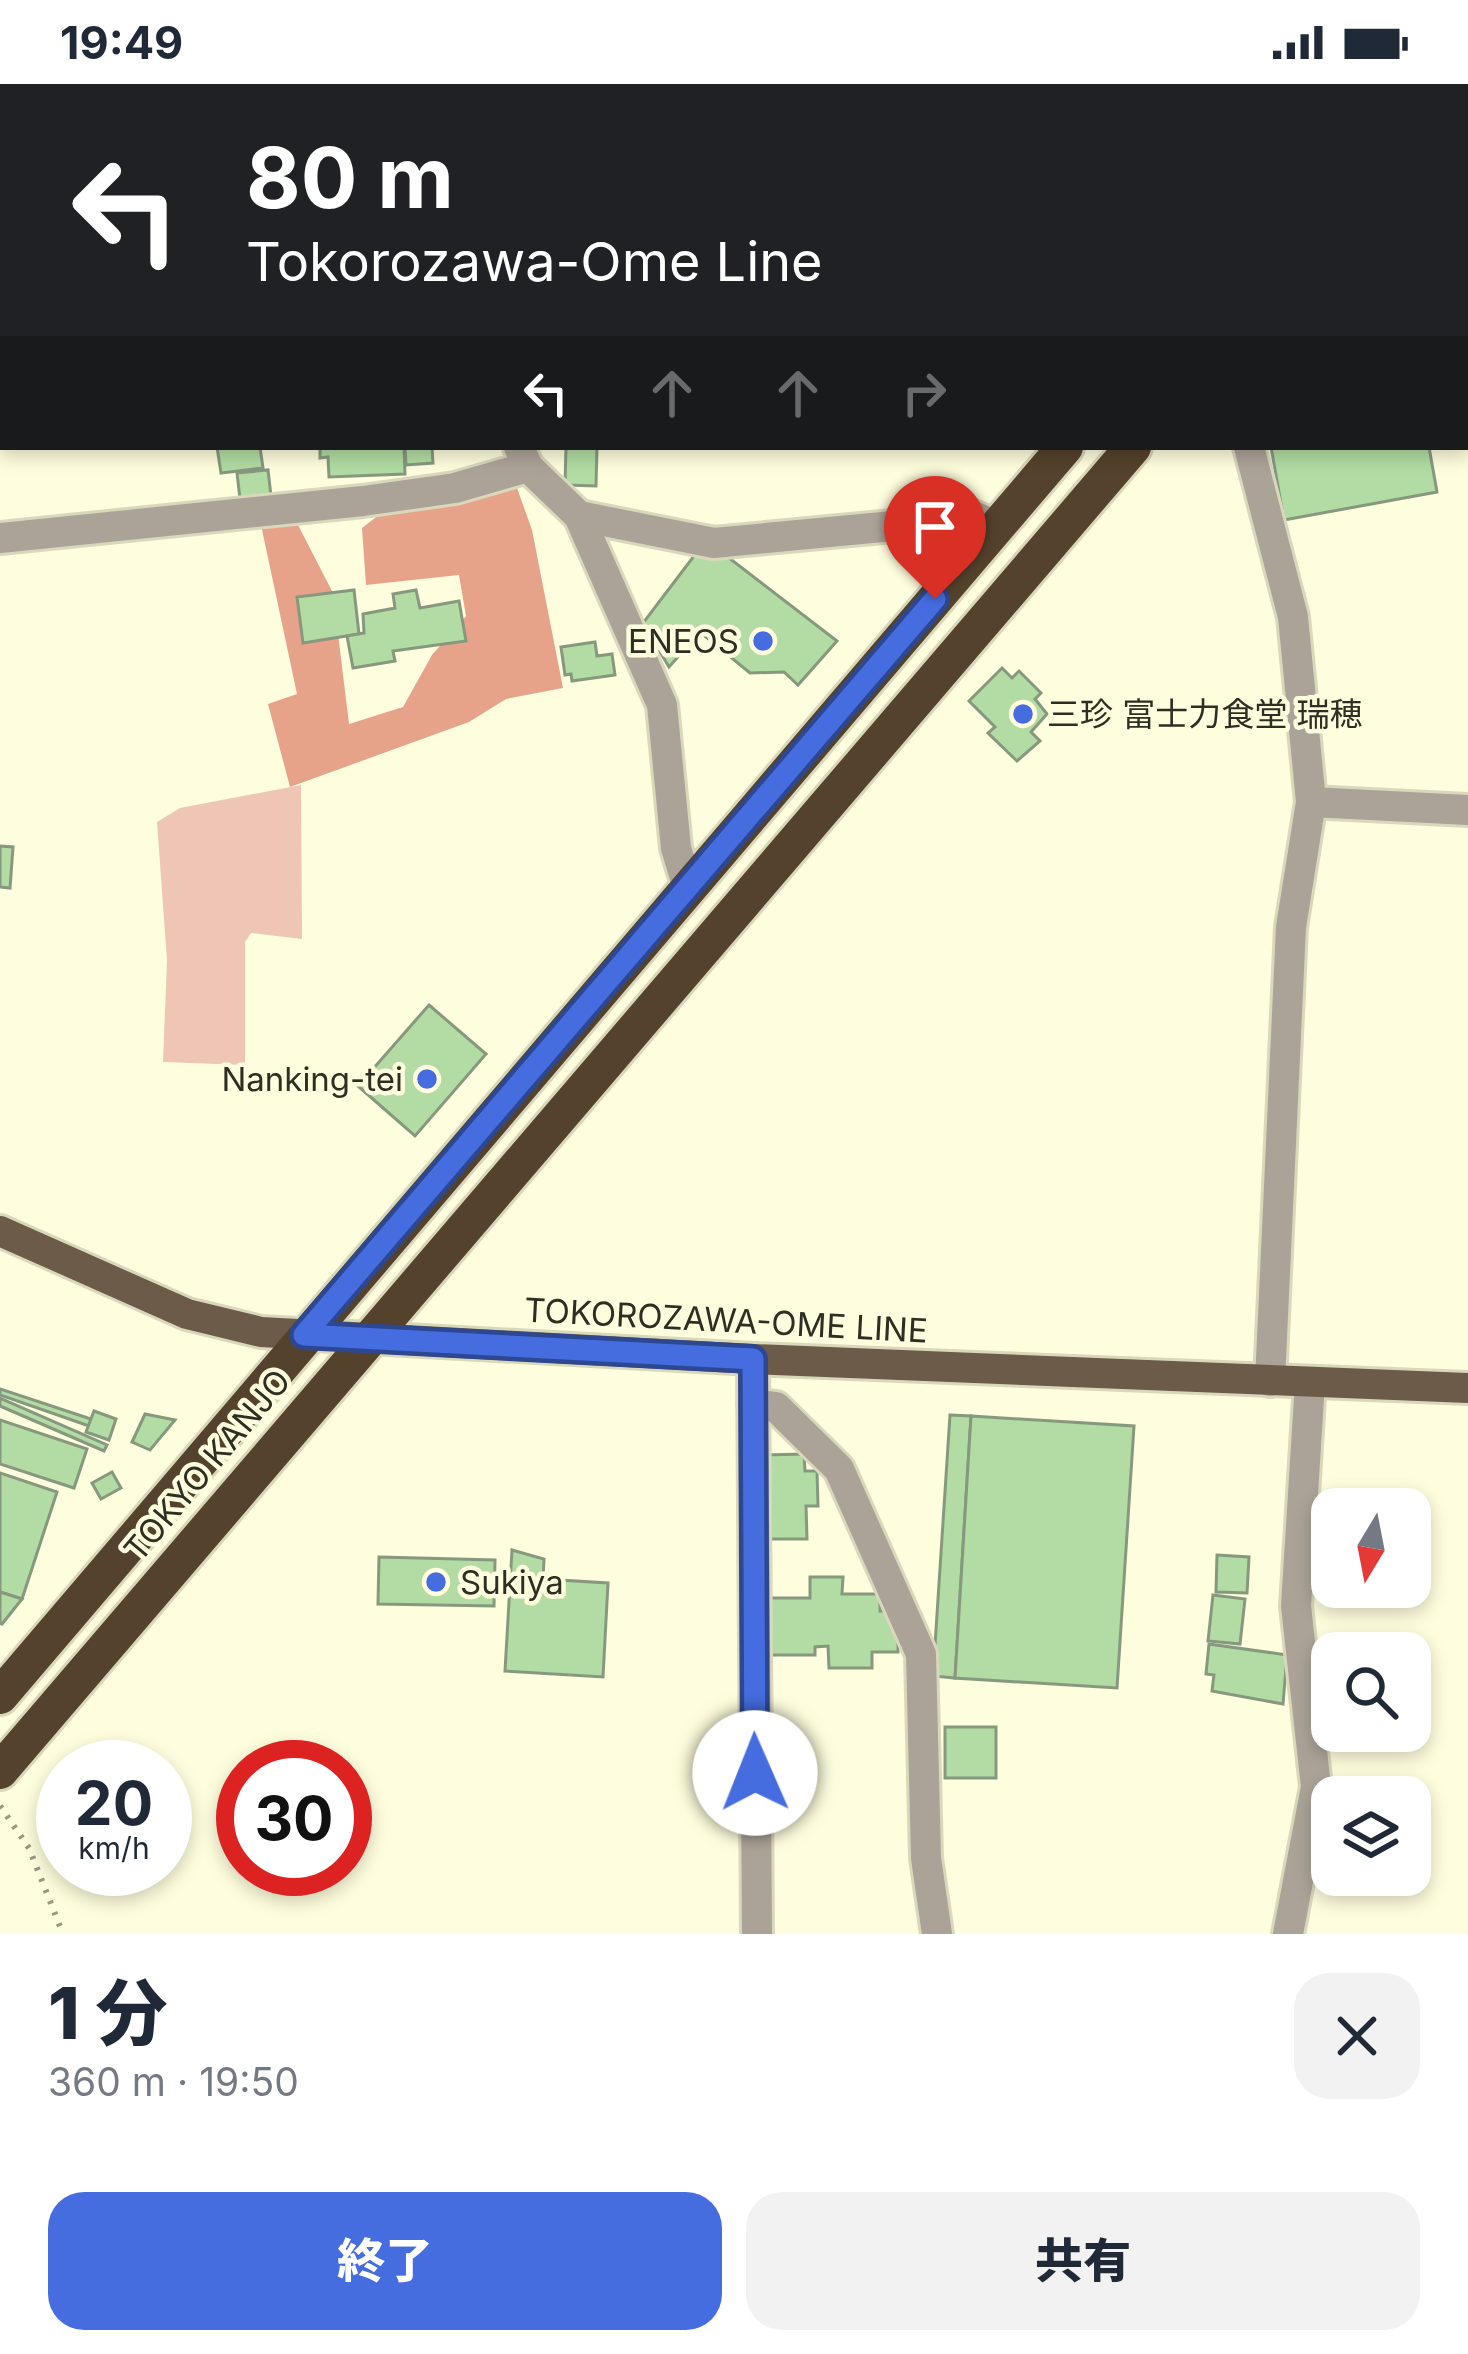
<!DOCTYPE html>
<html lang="ja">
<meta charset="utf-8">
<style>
body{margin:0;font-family:Inter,"Noto Sans JP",sans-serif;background:#f2f2f3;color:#1f2937;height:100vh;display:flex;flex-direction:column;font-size:45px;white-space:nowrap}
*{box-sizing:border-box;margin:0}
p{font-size:39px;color:#747a83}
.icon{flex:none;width:66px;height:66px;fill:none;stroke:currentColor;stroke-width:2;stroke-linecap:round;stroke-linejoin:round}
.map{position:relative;height:1850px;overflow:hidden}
.details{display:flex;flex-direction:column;background:#fff;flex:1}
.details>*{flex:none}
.banner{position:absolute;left:0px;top:0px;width:1470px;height:366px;box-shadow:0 6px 18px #0003;background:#202124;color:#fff;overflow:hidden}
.needle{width:78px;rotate:190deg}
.buttons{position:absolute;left:1311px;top:1404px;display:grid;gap:24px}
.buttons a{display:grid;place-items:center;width:120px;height:120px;border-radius:24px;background:#fff;box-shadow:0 6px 18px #0003;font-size:60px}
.speed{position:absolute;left:36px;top:1656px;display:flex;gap:24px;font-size:60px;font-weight:700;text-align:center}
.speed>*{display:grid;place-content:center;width:156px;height:156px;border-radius:50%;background:#fff;box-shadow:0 6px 18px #0003;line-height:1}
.speed small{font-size:30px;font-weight:400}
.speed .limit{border:18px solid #d22;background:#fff;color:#111}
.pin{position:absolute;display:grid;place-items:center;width:102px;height:102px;color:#fff;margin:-123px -51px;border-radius:50% 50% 50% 0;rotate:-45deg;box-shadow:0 0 12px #0007}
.pin .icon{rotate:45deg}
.me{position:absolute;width:132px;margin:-66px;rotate:359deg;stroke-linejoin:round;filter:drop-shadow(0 0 9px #0008)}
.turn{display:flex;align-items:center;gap:42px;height:252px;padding:0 48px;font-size:54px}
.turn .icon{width:156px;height:156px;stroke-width:2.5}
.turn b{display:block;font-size:84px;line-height:102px}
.lanes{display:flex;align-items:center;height:114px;padding:0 48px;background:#0003;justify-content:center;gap:60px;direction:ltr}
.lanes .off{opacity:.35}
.round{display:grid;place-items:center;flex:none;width:126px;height:126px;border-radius:36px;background:#f2f2f3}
.headline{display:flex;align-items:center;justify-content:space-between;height:204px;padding:0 48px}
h1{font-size:72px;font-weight:800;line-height:90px}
.cta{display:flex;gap:24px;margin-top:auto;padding:24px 48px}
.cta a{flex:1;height:138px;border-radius:36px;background:#466ddf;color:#fff;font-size:48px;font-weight:800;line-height:138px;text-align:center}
.cta a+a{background:#f2f2f3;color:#1f2937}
.status{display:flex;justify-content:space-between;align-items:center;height:84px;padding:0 60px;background:#fff;direction:ltr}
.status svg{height:33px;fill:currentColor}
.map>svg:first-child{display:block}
</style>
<div class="status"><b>19:49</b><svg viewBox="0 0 49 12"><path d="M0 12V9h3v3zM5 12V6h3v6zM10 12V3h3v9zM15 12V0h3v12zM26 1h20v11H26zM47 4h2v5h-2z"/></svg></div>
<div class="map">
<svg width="1468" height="1850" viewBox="0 0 1468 1850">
<rect width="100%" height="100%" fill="#fefddd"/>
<path fill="#efc5b5" d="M301,701L302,855L251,849L245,858V981L163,978L167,876L157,738L180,724Z"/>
<path fill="#e7a38a" d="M517,404L532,446L563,604L506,615L469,638L290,703L268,620L297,610L261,441L296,437L333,509L349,640L403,623L432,571L466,532L459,491L366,501L362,444L384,427Z"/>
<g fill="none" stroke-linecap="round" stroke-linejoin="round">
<g stroke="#7dcdb1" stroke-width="10">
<path d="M99,0L105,3"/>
<path d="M1238,3L1243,0"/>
</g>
</g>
<g fill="#b2dca3" stroke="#86997f" stroke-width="3">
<path d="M217,363H260L263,384L221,389Z"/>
<path d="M320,363H404L405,390L329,393L328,373L320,374Z"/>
<path d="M405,363H432L433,379L406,381Z"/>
<path d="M566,363H597L596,402L565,401Z"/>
<path d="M1271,363H1429L1437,408L1284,436Z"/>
<path d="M268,386L271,412L240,415L237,389Z"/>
<path d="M720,467L837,557L798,601L784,588L750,589L700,548L669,583L643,539L697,468Z"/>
<path d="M354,506L359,550L303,559L297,513Z"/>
<path d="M416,506L420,524L459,517L466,557L393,567L395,577L353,584L347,552L364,549L363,530L395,524L393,510Z"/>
<path d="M595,558L597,572L612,570L615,591L572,597L571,590L565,591L561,563Z"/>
<path d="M1002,584L1012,594L1019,587L1041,609L1035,615L1047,630L1031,648L1040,657L1017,677L988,649L995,643L969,617Z"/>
<path d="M0,762L13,763L10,804L0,803Z"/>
<path d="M429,921L486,970L415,1052L358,1002Z"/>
<path d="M0,1305L91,1335L89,1342L0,1311Z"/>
<path d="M0,1314L107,1361L104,1367L0,1322Z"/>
<path d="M94,1327L116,1335L109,1356L86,1348Z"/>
<path d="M145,1330L175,1336L150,1366L132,1358Z"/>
<path d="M950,1331L971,1332L955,1594L933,1592Z"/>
<path d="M971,1332L1134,1342L1117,1604L955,1594Z"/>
<path d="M0,1336L87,1365L74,1404L0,1380Z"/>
<path d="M804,1370L805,1387H817L818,1422H806L807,1455H766L765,1371Z"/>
<path d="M112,1388L121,1404L101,1415L92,1399Z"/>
<path d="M0,1389L57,1408L22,1515L0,1508Z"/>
<path d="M512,1466L544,1475L543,1495L608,1499L603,1593L505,1587Z"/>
<path d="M1217,1471L1249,1473L1247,1509L1216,1508Z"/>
<path d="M379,1473L495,1476L494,1522L378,1520Z"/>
<path d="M810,1493H843L842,1510H880V1527H892L898,1534V1568H872V1584H829L828,1562L815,1563V1571H771L770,1514H810Z"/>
<path d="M0,1508L22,1515L2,1540L0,1539Z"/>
<path d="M1213,1511L1245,1515L1240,1560L1208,1557Z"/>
<path d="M1209,1560L1287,1571L1283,1620L1212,1607L1214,1591L1206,1590Z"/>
<rect x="945" y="1643" width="51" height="51"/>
</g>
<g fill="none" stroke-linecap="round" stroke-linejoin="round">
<defs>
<g id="minor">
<path d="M463,0V3"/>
<path d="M1190,3V0"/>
<path d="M519,363L528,383L579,432L662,621L676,764L688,804"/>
<path d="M1249,363L1293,533L1311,718L1291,843L1270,1297"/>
<path d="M579,432L714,459L893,442L959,426L997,442"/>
<path d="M0,454L363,417L455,404L528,383"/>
<path d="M1311,718L1468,726"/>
<path d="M753,1275L757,1850"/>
<path d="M753,1320L776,1323L839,1385L921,1570L926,1774L937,1850"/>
<path d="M1288,1850L1316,1703L1296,1522L1310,1298"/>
</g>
<path id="major" d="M0,1147L187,1230L261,1248L753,1275L1468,1304"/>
<g id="highway">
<path d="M1372,3L1375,0"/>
<path d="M1446,3L1448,0"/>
<path d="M0,1612L1065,363"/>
<path d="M0,1687L1133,363"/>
</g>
</defs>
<use href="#minor" stroke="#d9d8bb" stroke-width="36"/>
<use href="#major" stroke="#d9d8bb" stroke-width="36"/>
<use href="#highway" stroke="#d9d8bb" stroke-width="42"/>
<g stroke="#999881" stroke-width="6" stroke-dasharray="3 9" stroke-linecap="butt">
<path d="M146,0L174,3"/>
<path d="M0,1722L29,1764L63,1850"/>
</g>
<use href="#minor" stroke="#aca398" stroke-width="30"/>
<use href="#major" stroke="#6b5b48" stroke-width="30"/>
<use href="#highway" stroke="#54422c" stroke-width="36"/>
</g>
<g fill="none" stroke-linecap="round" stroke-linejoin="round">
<defs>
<path id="route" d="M755,1689L753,1275L304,1251L935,515"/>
</defs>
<use href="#route" stroke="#2e4791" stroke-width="30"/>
<use href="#route" stroke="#466ddf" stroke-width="21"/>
</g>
<g fill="#466ddf" stroke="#fefddd" stroke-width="4.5">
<circle cx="763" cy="557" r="12"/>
<circle cx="1023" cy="630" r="12"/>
<circle cx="427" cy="995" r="12"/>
<circle cx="436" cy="1498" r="12"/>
</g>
<g text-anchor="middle" stroke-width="9" stroke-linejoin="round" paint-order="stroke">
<g font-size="33" fill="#2f2e22" stroke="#fefddd" text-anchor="end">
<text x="739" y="569">ENEOS</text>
<text x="1047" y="642" text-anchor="start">三珍 富士力食堂 瑞穂</text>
<text x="403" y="1007">Nanking-tei</text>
<text x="460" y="1510" text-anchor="start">Sukiya</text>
</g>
<g font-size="33" fill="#2f2e22" stroke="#fefddd">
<text transform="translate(726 1236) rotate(3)" y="12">TOKOROZAWA-OME LINE</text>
<text transform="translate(207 1381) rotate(-50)" y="12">TOKYO KANJO</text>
</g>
</g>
</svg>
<div class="buttons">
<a><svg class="needle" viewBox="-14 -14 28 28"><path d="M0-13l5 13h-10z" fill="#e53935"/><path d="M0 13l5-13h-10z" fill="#747a83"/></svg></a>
<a><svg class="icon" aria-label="search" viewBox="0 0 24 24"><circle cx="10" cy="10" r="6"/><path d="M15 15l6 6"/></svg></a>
<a><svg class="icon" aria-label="layers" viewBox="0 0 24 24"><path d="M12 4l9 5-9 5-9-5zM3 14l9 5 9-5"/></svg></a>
</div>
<div class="speed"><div>20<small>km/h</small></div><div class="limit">30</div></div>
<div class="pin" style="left:935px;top:515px;background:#d93025"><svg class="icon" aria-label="arrive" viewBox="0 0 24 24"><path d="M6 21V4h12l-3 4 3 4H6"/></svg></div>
<svg class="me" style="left:755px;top:1689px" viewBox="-20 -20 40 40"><circle r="19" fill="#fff"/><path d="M0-13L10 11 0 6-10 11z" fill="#466ddf"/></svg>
<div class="banner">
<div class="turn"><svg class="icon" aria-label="left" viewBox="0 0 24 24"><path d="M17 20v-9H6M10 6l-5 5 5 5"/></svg><div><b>80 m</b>Tokorozawa-Ome Line</div></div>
<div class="lanes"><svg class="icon" aria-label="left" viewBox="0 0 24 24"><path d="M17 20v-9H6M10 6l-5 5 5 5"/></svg><svg class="icon off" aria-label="ahead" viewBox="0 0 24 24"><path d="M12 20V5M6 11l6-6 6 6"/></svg><svg class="icon off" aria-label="ahead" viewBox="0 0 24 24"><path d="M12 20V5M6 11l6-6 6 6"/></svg><svg class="icon off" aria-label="right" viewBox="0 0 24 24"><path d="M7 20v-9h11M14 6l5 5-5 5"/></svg></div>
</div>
</div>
<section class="details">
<div class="headline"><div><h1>1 分</h1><p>360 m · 19:50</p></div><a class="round"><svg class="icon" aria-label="close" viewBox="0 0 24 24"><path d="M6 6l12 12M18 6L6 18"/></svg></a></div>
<div class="cta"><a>終了</a><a>共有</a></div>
</section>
